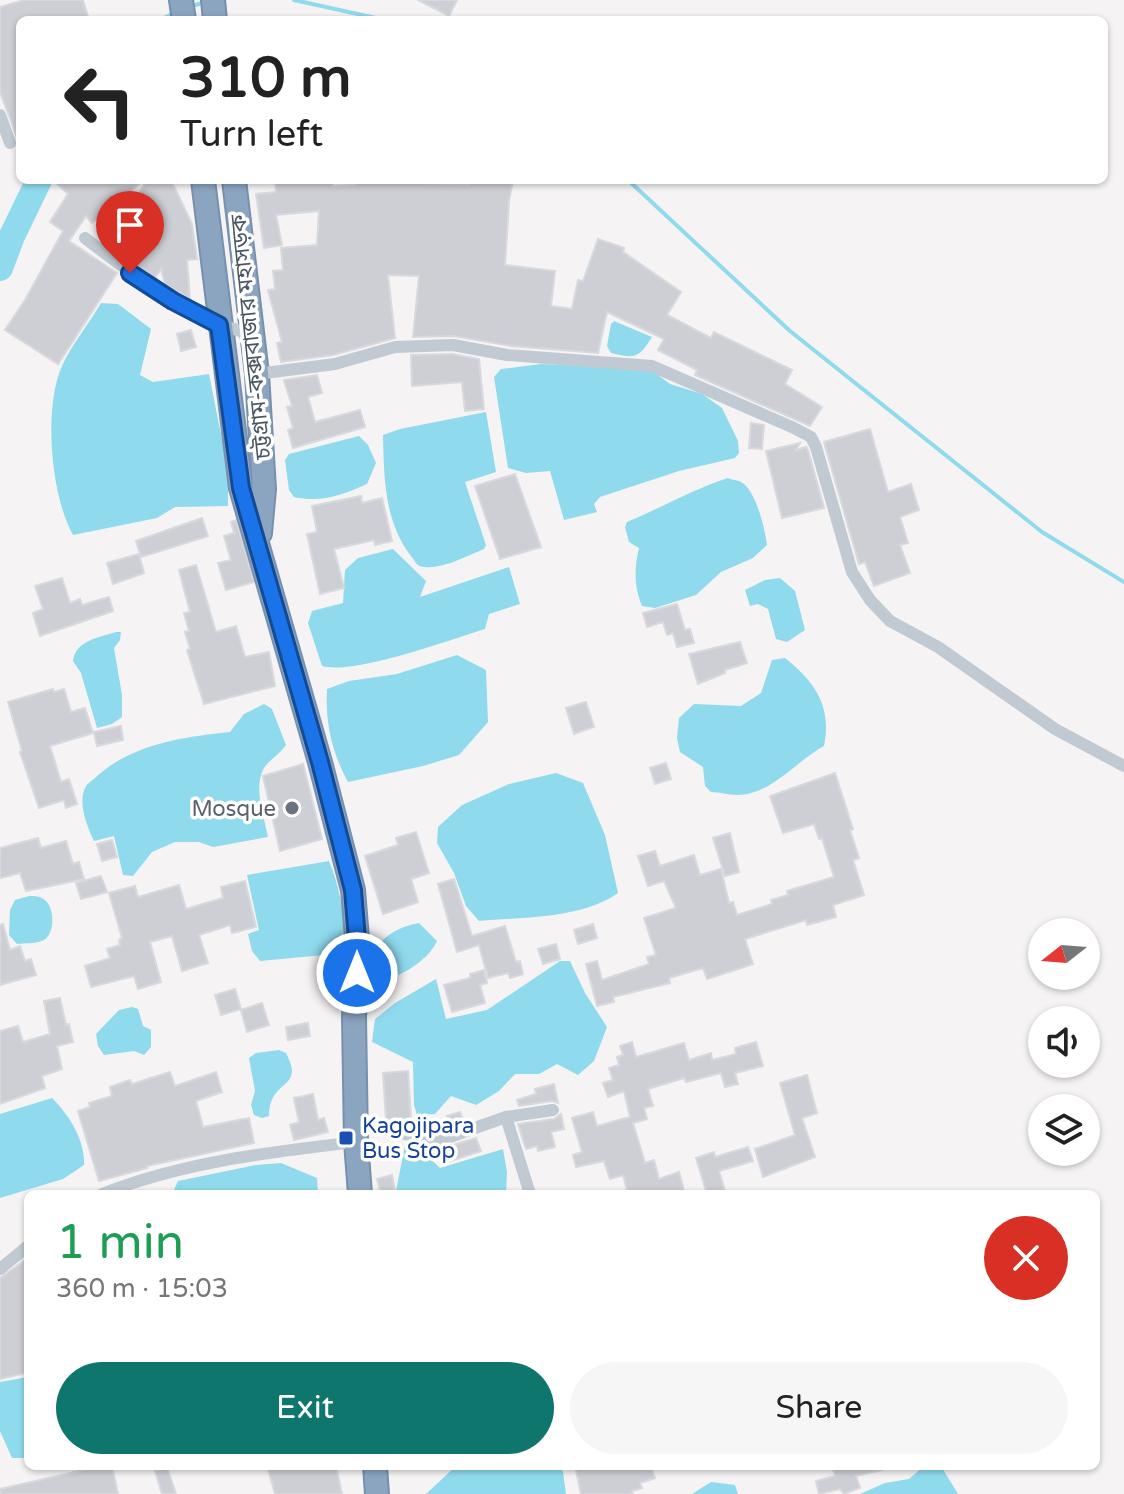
<!DOCTYPE html>
<meta charset="utf-8">
<style>
body{margin:0;font-family:"Varela Round","Noto Sans Bengali",sans-serif;background:#f6f6f6;color:#222;height:100vh;display:flex;flex-direction:column;font-size:30px;white-space:nowrap}
*{box-sizing:border-box;margin:0}
p{font-size:26px;color:#767676}
.icon{flex:none;width:44px;height:44px;fill:none;stroke:currentColor;stroke-width:2;stroke-linecap:round;stroke-linejoin:round}
.map{position:relative;flex:1;overflow:hidden}
.sheet{position:absolute;left:24px;top:1190px;width:1076px;height:280px;display:flex;flex-direction:column;background:#fff;border-radius:12px;box-shadow:0 2px 6px #0004}
.sheet>*{flex:none}
.top-card{position:absolute;left:16px;top:16px;width:1092px;height:168px;border-radius:12px;box-shadow:0 2px 6px #0004;background:#fff;color:#222;overflow:hidden}
.needle{width:52px;rotate:253deg}
.tools{position:absolute;left:1028px;top:918px;display:grid;gap:16px}
.tools a{display:grid;place-items:center;width:72px;height:72px;border-radius:50%;background:#fff;box-shadow:0 2px 6px #0004;font-size:40px}
.pin{position:absolute;display:grid;place-items:center;width:68px;height:68px;color:#fff;margin:-82px -34px;border-radius:50% 50% 50% 0;rotate:-45deg;box-shadow:0 0 8px #0007}
.pin .icon{rotate:45deg}
.me{position:absolute;width:88px;margin:-44px;rotate:0deg;stroke-linejoin:round;filter:drop-shadow(0 0 6px #0008)}
.turn{display:flex;align-items:center;gap:28px;height:168px;padding:0 32px;font-size:36px}
.turn .icon{width:104px;height:104px;stroke-width:2.5}
.turn b{display:block;font-size:56px;line-height:68px}
.round{display:grid;place-items:center;flex:none;width:84px;height:84px;border-radius:42px;background:#f6f6f6}
.head{display:flex;align-items:center;justify-content:space-between;height:136px;padding:0 32px}
h1{font-size:48px;font-weight:600;line-height:60px;color:#1e9e55}
.button{display:flex;gap:16px;margin-top:auto;padding:16px 32px}
.button a{flex:1;height:92px;border-radius:48px;background:#0f766e;color:#fff;font-size:32px;font-weight:600;line-height:92px;text-align:center}
.button a+a{background:#f6f6f6;color:#222}
.map>svg:first-child{display:block}
</style>
<div class="map">
<svg width="1124" height="1494" viewBox="0 0 1124 1494">
<rect width="100%" height="100%" fill="#f5f3f3"/>
<g fill="#90daee">
<path d="M101,303L118,304L151,329L140,375L153,382L209,374L228,470V506L175,507L157,518L73,535C51,496 43,408 62,366C72,344 89,324 101,303Z"/>
<path d="M614,321L652,337C639,358 635,359 611,353L607,346L611,324Z"/>
<path d="M541,364L650,369L670,384L702,394L722,408L738,441L739,453L735,458L679,471L600,497L594,504L597,512L564,520L550,471L526,473L508,468L494,377L501,369Z"/>
<path d="M486,412L496,472L465,482L486,545L484,549C467,556 443,569 424,567C417,567 415,561 411,556C384,521 384,477 383,435L400,429Z"/>
<path d="M359,436L368,445L376,463L367,484C342,495 321,503 294,497L289,490L285,460L289,454Z"/>
<path d="M728,478C729,479 740,481 741,482C756,490 765,529 767,545L753,558L721,572L696,595L655,608L642,606C634,586 634,569 639,548L629,542L625,527L627,522C661,508 693,489 728,478Z"/>
<path d="M393,549L426,581L420,597L509,567L520,604L489,614L485,629C449,640 355,675 322,666L308,623L312,611L343,603L345,570L358,558Z"/>
<path d="M780,578L795,591L805,630L787,642L776,639L768,609L758,604L750,606L745,590L765,580Z"/>
<path d="M116,632H121L120,640L114,648L122,695V717L112,724L97,728L81,673L73,661C76,640 98,638 116,632Z"/>
<path d="M457,655L486,670L488,722L459,755L423,766L348,782C332,753 325,722 327,689L349,681L397,674Z"/>
<path d="M785,658C815,682 832,706 824,746C796,761 771,795 737,795C728,795 720,792 711,792L705,786L703,767L680,752L677,738L679,718L694,704L741,706L761,693L772,660Z"/>
<path d="M264,704L272,709L286,745C280,754 269,760 264,768C253,787 264,817 268,837L213,847L199,842H175L152,852L133,876L123,875L114,836L94,841C87,826 77,802 86,786C88,783 92,781 95,778C131,744 183,737 230,732L244,714Z"/>
<path d="M556,773L583,783L605,835L618,893C581,919 523,917 479,921L466,906L454,873L437,843L438,827L462,805L509,784Z"/>
<path d="M329,861C341,890 345,918 343,951L324,955L260,961L252,951L248,934L259,930L247,875Z"/>
<path d="M29,896C33,896 38,896 42,898C55,904 56,933 44,940C36,944 25,943 17,944L9,935L10,910L15,900Z"/>
<path d="M419,923L437,941C428,961 400,977 379,982L374,979C367,946 388,929 419,923Z"/>
<path d="M560,961H570L585,993L607,1027L594,1061L578,1075L557,1064L539,1074H515L499,1091L476,1105L451,1096L435,1114L417,1115L414,1105L413,1062L372,1042L375,1019L395,1003L436,979L446,1019L487,1010Z"/>
<path d="M132,1007L138,1009L143,1026L151,1030V1047L144,1055L134,1051L104,1055L98,1046L96,1034L119,1010Z"/>
<path d="M279,1050L286,1053C306,1091 269,1077 269,1116L262,1118L254,1115L251,1105L255,1091L249,1058L256,1053Z"/>
<path d="M52,1098C69,1115 85,1140 84,1165L63,1179L0,1198V1114Z"/>
<path d="M405,1145L417,1146L440,1168L503,1149L507,1172L506,1194H393L396,1191Z"/>
<path d="M281,1163L317,1178L318,1194H172L178,1181L256,1165Z"/>
<path d="M28,1377V1458H12L0,1431V1382Z"/>
<path d="M456,1466H559L563,1472L566,1494H426Z"/>
<path d="M924,1466H941L958,1494H860L885,1483L909,1479Z"/>
<path d="M711,1482L735,1485L738,1494H692Z"/>
</g>
<g fill="none" stroke-linecap="round" stroke-linejoin="round">
<g stroke="#90daee" stroke-width="4">
<path d="M294,0L385,20"/>
<path d="M188,7L206,2"/>
<path d="M160,20L176,12"/>
<path d="M628,180L790,331L1042,532L1124,582"/>
</g>
<path stroke="#90daee" stroke-width="26" d="M0,268L12,236L39,180"/>
</g>
<g fill="#cdcfd5" stroke="#d7d9de" stroke-width="2">
<path d="M24,0H83L89,20H20L19,151L18,140L0,92V7Z"/>
<path d="M418,0H457L449,16Z"/>
<path d="M53,180H144L92,223L86,216L69,241L117,273L58,364L5,330L25,300L63,231L50,222L68,194Z"/>
<path d="M147,180H171L192,224L197,259L187,260L190,299L165,284L161,269L155,278L108,244Z"/>
<path d="M275,180H333V186L356,185V180L468,185L470,180H513L509,201L505,265L555,271L551,306L572,309L578,280L583,281L598,239L624,248L623,252L681,292L667,315L711,338L714,332L792,370L785,384L822,407L810,426L695,375L697,370L658,350L664,339L607,312L598,353L511,346L454,336L413,337L419,276L388,275L395,338L333,355L281,362L277,343L282,342L268,290L275,289L273,271L283,270L281,248L317,245L319,211L276,215L282,245L264,248L256,194L276,192Z"/>
<path d="M191,330L196,347L181,351L177,334Z"/>
<path d="M452,354L479,359L484,409L465,411L462,382L412,386L411,355Z"/>
<path d="M317,375L322,393L308,397L315,422L360,410L365,427L293,448L288,430L293,428L287,407L292,406L284,380Z"/>
<path d="M751,423L764,425L762,449L749,448Z"/>
<path d="M870,429L888,492L911,484L919,510L900,517L908,543L900,545L910,573L874,586L865,562L859,564L824,442Z"/>
<path d="M800,443L796,450L806,447L808,450L824,508L782,518L766,451Z"/>
<path d="M515,474L541,547L500,559L475,486Z"/>
<path d="M361,496L362,503L382,498L392,541L375,545L374,540L334,549L344,588L320,594L307,534L317,532L312,506Z"/>
<path d="M202,518L208,536L141,557L136,541Z"/>
<path d="M236,520L254,582L226,590L218,563L231,560L224,536L234,533L231,522Z"/>
<path d="M139,554L144,573L113,584L107,563Z"/>
<path d="M196,565L216,632L236,626L245,657L269,652L275,686L204,704L187,650L190,649L185,632L189,631L184,613L190,612L179,570Z"/>
<path d="M62,578L70,603L80,599L82,605L109,597L113,611L40,636L33,613L43,609L35,586Z"/>
<path d="M677,604L685,630L690,629L694,643L677,647L673,633L667,635L663,622L647,627L643,613Z"/>
<path d="M740,642L747,663L725,670V673L698,684L689,654Z"/>
<path d="M53,689L54,692L64,689L71,712L85,708L93,733L50,746L61,782L69,779L77,804L66,808L64,800L39,808L20,752L22,751L8,702Z"/>
<path d="M586,702L594,727L574,734L566,708Z"/>
<path d="M121,726L123,740L97,746L94,732Z"/>
<path d="M666,763L671,779L655,784L650,768Z"/>
<path d="M303,764L322,839L280,851L263,776Z"/>
<path d="M835,773L853,829L850,830L859,858L853,860L864,895L833,905L836,917L807,925L806,920L745,939L753,964L707,979L703,968L669,978L670,983L613,997L614,1002L597,1006L586,964L597,961L602,980L649,964L647,957L656,955L644,918L676,908L664,881L648,886L638,856L655,851L660,866L694,855L700,875L721,869L729,903L733,902L737,915L772,904L771,900L788,895L787,891L834,877L822,838L819,839L814,824L783,833L770,796Z"/>
<path d="M416,832L429,873L411,879L418,902L383,914L365,856L398,845L396,838Z"/>
<path d="M730,833L739,872L725,876L713,838Z"/>
<path d="M38,838L41,848L66,841L73,864L79,862L84,879L26,891L20,873L0,878V848Z"/>
<path d="M112,840L117,857L102,861L97,844Z"/>
<path d="M101,876L107,892L81,899L76,883Z"/>
<path d="M454,879L472,936L505,926L516,962L520,961L523,974L510,978L508,973L488,978L479,945L457,952L438,884Z"/>
<path d="M245,881L256,927L232,933L230,925L199,935L208,963L182,971L172,936L150,942L161,982L138,989L134,976L91,987L85,966L110,958L107,949L120,945L119,940L122,938L109,893L135,886L138,897L179,885L186,909L223,898L221,887Z"/>
<path d="M3,924L10,950L20,946L25,961L31,959L36,975L0,985V925Z"/>
<path d="M593,924L597,938L578,944L574,930Z"/>
<path d="M556,944L560,959L543,964L538,949Z"/>
<path d="M484,970L487,983L480,985L485,1003L452,1012L444,985L470,978V974Z"/>
<path d="M235,989L241,1009L221,1015L215,995Z"/>
<path d="M60,998L66,1025L69,1024L73,1042L57,1046L62,1069L42,1076L45,1088L0,1104V1031L18,1026L23,1042L50,1034L44,1001Z"/>
<path d="M262,1003L269,1025L247,1032L241,1010Z"/>
<path d="M308,1023L310,1036L288,1040L286,1027Z"/>
<path d="M632,1042L636,1057L684,1043L689,1060L711,1053L712,1060L736,1054L735,1048L756,1042L763,1066L735,1073L738,1084L725,1087L721,1073L686,1082L684,1078L648,1089L653,1106L644,1108L647,1119L633,1123L645,1163L654,1160L659,1179L679,1172L685,1194H628L623,1175L610,1179L604,1161L576,1167L573,1155L582,1152L572,1118L593,1112L597,1126L630,1117L624,1091L608,1097L603,1083L613,1080L609,1068L619,1065L617,1057L623,1055L620,1046Z"/>
<path d="M408,1071L411,1119L386,1120L383,1073Z"/>
<path d="M170,1072L175,1086L216,1072L222,1092L196,1101L203,1127L249,1118L254,1143L147,1166V1168L99,1181L78,1111L90,1107L89,1103L112,1096L110,1087L130,1080L132,1084Z"/>
<path d="M807,1075L817,1113L802,1118L815,1157L763,1177L755,1149L795,1135L780,1083Z"/>
<path d="M554,1084L558,1103L552,1101L519,1106L517,1100L536,1094L535,1089Z"/>
<path d="M313,1094L318,1120L324,1118L328,1132L294,1140L290,1125L299,1122L294,1098Z"/>
<path d="M460,1112L464,1122L450,1127L447,1116Z"/>
<path d="M561,1114L564,1129L551,1132L555,1147L538,1151L537,1146L526,1149L518,1124L554,1119Z"/>
<path d="M476,1138L481,1151L444,1163L440,1149Z"/>
<path d="M748,1147L753,1161L719,1171L726,1194H707L696,1158L714,1152L715,1157Z"/>
<path d="M392,1175L395,1190L381,1194L377,1179Z"/>
<path d="M28,1258V1366L25,1367L26,1373L0,1379V1278Z"/>
<path d="M101,1466H112L118,1494H0V1489Z"/>
<path d="M279,1466H336L342,1494H275L268,1469Z"/>
<path d="M575,1466H651L655,1478L640,1483L642,1488L632,1491L633,1494H581Z"/>
<path d="M832,1466H880L881,1470L856,1476L860,1488L844,1494L840,1489L819,1494L816,1481L835,1476Z"/>
<path d="M167,1467L176,1494H162L155,1471Z"/>
</g>
<g fill="none" stroke-linecap="round" stroke-linejoin="round">
<defs>
<g id="highway">
<path d="M181,0L184,20"/>
<path d="M213,0L215,20"/>
<path d="M203,180L241,488L320,762L353,890L358,951L354,1017L356,1142L360,1194"/>
<path d="M234,180L257,374L264,489L260,533"/>
<path d="M375,1466L377,1494"/>
</g>
</defs>
<use href="#highway" stroke="#7690ad" stroke-width="26"/>
<g stroke="#c1cad2" stroke-width="12">
<path d="M0,115L10,143"/>
<path d="M85,238C136,278 188,315 251,335"/>
<path d="M257,374L335,364L395,347L453,345L507,355L652,366L794,428L811,437L816,447L852,572L870,600L890,621L938,647L1055,729L1124,766"/>
<path d="M506,1117L530,1194"/>
<path d="M356,1123L431,1140L444,1139L506,1117L553,1110"/>
<path d="M102,1194C183,1162 270,1152 356,1142"/>
<path d="M0,1269L28,1246"/>
</g>
<use href="#highway" stroke="#8ba5c1" stroke-width="22"/>
</g>
<g fill="none" stroke-linecap="round" stroke-linejoin="round">
<defs>
<path id="route" d="M130,273L173,301L219,325L241,488L320,762L353,890L358,951L357,973"/>
</defs>
<use href="#route" stroke="#114b97" stroke-width="20"/>
<use href="#route" stroke="#1a73e8" stroke-width="14"/>
</g>
<circle fill="#6b7280" stroke="#fff" stroke-width="3" cx="292" cy="808" r="8"/>
<rect fill="#1a4fb4" stroke="#fff" stroke-width="3" x="338" y="1130" width="16" height="16" rx="4"/>
<g text-anchor="middle" stroke-width="7" stroke-linejoin="round" paint-order="stroke">
<g font-size="22" fill="#4a5661" stroke="#fff">
<text transform="translate(250 337) rotate(-96)" y="8">চট্টগ্রাম-কক্সবাজার মহাসড়ক</text>
</g>
<g font-size="22" fill="#5b616d" stroke="#fff" text-anchor="end">
<text x="276" y="816">Mosque</text>
</g>
<g font-size="22" fill="#164399" stroke="#fff" text-anchor="start">
<text x="362" y="1133">Kagojipara<tspan x="362" dy="25">Bus Stop</tspan></text>
</g>
</g>
</svg>
<div class="tools">
<a><svg class="needle" viewBox="-14 -14 28 28"><path d="M0-13l5 13h-10z" fill="#e53935"/><path d="M0 13l5-13h-10z" fill="#767676"/></svg></a>
<a><svg class="icon" aria-label="sound" viewBox="0 0 24 24"><path d="M4 9h4l5-4v14l-5-4H4zM17 9q2 3 0 6"/></svg></a>
<a><svg class="icon" aria-label="layers" viewBox="0 0 24 24"><path d="M12 4l9 5-9 5-9-5zM3 14l9 5 9-5"/></svg></a>
</div>
<div class="pin" style="left:130px;top:273px;background:#d93025"><svg class="icon" aria-label="arrive" viewBox="0 0 24 24"><path d="M6 21V4h12l-3 4 3 4H6"/></svg></div>
<svg class="me" style="left:357px;top:973px" viewBox="-20 -20 40 40"><circle r="17" fill="#1a73e8" stroke="#fff" stroke-width="3"/><path d="M0-11L8 9 0 5-8 9z" fill="#fff"/></svg>
<div class="top-card">
<div class="turn"><svg class="icon" aria-label="left" viewBox="0 0 24 24"><path d="M17 20v-9H6M10 6l-5 5 5 5"/></svg><div><b>310 m</b>Turn left</div></div>
</div>
<section class="sheet">
<div class="head"><div><h1>1 min</h1><p>360 m · 15:03</p></div><a class="round" style="background:#d93025;color:#fff"><svg class="icon" aria-label="close" viewBox="0 0 24 24"><path d="M6 6l12 12M18 6L6 18"/></svg></a></div>
<div class="button"><a>Exit</a><a>Share</a></div>
</section>
</div>
